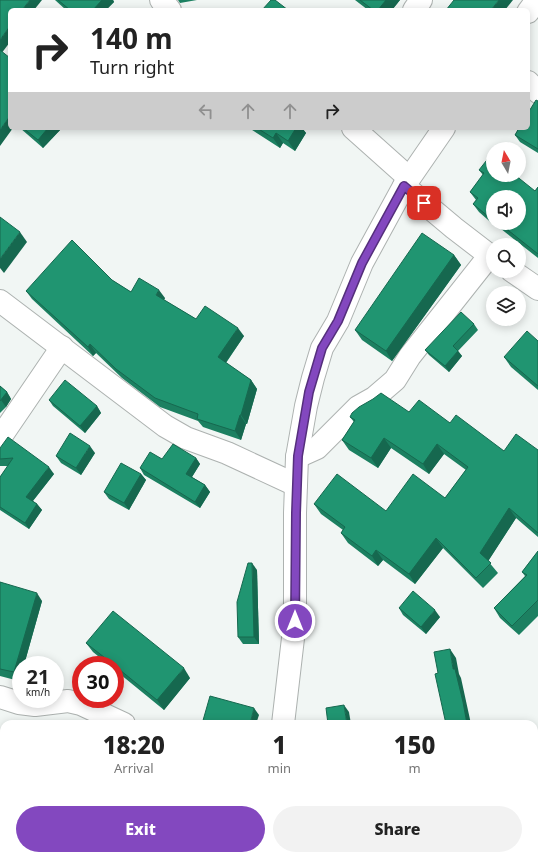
<!DOCTYPE html>
<style>
body{margin:0;font-family:"Noto Sans",sans-serif;background:#f2f2f2;color:#222;height:100vh;display:flex;flex-direction:column;font-size:15px;white-space:nowrap}
*{box-sizing:border-box;margin:0}
p{font-size:13px;color:#767676}
.icon{flex:none;width:22px;height:22px;fill:none;stroke:currentColor;stroke-width:2;stroke-linecap:round;stroke-linejoin:round}
.map{position:relative;flex:1;overflow:hidden}
.side{position:absolute;left:0px;top:720px;width:538px;height:140px;display:flex;flex-direction:column;background:#fff;border-radius:12px 12px 0 0;box-shadow:0 2px 10px #0003}
.side>*{flex:none}
.hud{position:absolute;left:8px;top:8px;width:522px;height:122px;border-radius:6px;box-shadow:0 2px 10px #0003;background:#fff;color:#222;overflow:hidden}
.needle{width:26px;rotate:350deg}
.tools{position:absolute;left:486px;top:142px;display:grid;gap:8px}
.tools a{display:grid;place-items:center;width:40px;height:40px;border-radius:50%;background:#fff;box-shadow:0 2px 10px #0003;font-size:20px}
.speed{position:absolute;left:12px;top:656px;display:flex;gap:8px;font-size:20px;font-weight:700;text-align:center}
.speed>*{display:grid;place-content:center;width:52px;height:52px;border-radius:50%;background:#fff;box-shadow:0 2px 10px #0003;line-height:1}
.speed small{font-size:10px;font-weight:400}
.speed .limit{border:6px solid #d22;background:#fff;color:#111}
.pin{position:absolute;display:grid;place-items:center;width:34px;height:34px;color:#fff;margin:-17px;border-radius:8px;box-shadow:0 2px 6px #0006}
.me{position:absolute;width:44px;margin:-22px;rotate:0deg;stroke-linejoin:round;filter:drop-shadow(0 0 3px #0008)}
.turn{display:flex;align-items:center;gap:14px;height:84px;padding:0 16px;font-size:18px}
.turn .icon{width:52px;height:52px;stroke-width:2.5}
.turn b{display:block;font-size:28px;line-height:34px}
.lanes{display:flex;align-items:center;height:38px;padding:0 16px;background:#0003;justify-content:center;gap:20px;direction:ltr}
.lanes .off{opacity:.35}
.eta{display:flex;justify-content:space-evenly;align-items:center;height:68px;text-align:center}
.eta b{font-size:24px;font-weight:800;line-height:28px}
.primary-button{display:flex;gap:8px;margin-top:auto;padding:8px 16px}
.primary-button a{flex:1;height:46px;border-radius:24px;background:#8348bf;color:#fff;font-size:16px;font-weight:800;line-height:46px;text-align:center}
.primary-button a+a{background:#f2f2f2;color:#222}
.map>svg:first-child{display:block}
</style>
<div class="map">
<svg width="538" height="860" viewBox="0 0 538 860">
<rect width="100%" height="100%" fill="#f1f6f4"/>
<g fill="none" stroke-linecap="round" stroke-linejoin="round">
<defs>
<g id="minor">
<path d="M161,0L170,10"/>
<path d="M414,10L421,0"/>
<path d="M528,12L537,0"/>
<path d="M528,82L538,92"/>
<path d="M353,128L409,178"/>
<path d="M404,186L454,228L493,258"/>
<path d="M512,271L538,289"/>
<path d="M0,301L165,426L186,438L227,453L296,485"/>
<path d="M0,438L62,347"/>
<path d="M297,457L317,448L358,407L374,398L395,380L410,356L490,255"/>
<path d="M0,697L19,703L35,705L68,701L81,704L124,724"/>
<path d="M283,724L295,621V513L297,457L306,406L313,378L322,348L338,321L362,263L404,186L444,128"/>
<path d="M527,856L528,860"/>
<path d="M245,860L247,856"/>
</g>
</defs>
<use href="#minor" stroke="#adb2b0" stroke-width="24"/>
<use href="#minor" stroke="#fff" stroke-width="22"/>
</g>
<g fill="#1c8061" fill-rule="evenodd">
<path d="M55,0H113L114,2L106,10H66Z"/>
<path d="M178,0H197L180,3Z"/>
<path d="M355,0H400L392,10H368Z"/>
<path d="M538,101V153L520,142L515,135Z"/>
<path d="M20,128H60L61,129L43,148Z"/>
<path d="M249,128H302L306,133L295,151L283,143L280,148Z"/>
<path d="M479,170L535,191L538,187V258L496,225L495,226L479,212L473,204L476,200L470,192L483,175ZM493,197L519,223H493Z"/>
<path d="M454,255L461,265L392,361L362,340L355,330Z"/>
<path d="M112,280L131,292L165,298L164,300L196,319L244,336L226,363L251,380L257,389L247,424H246L241,440L203,427L198,421L160,407L122,378L96,353L93,356L32,299L26,291Z"/>
<path d="M474,324L478,330L458,351L462,356L449,372L429,355L425,350Z"/>
<path d="M538,341V390L511,367L504,357Z"/>
<path d="M0,386L7,392L11,399L6,407L0,413Z"/>
<path d="M49,400L97,406L101,413L85,433L53,406Z"/>
<path d="M409,412L450,423L504,451L538,450V537L516,518L488,561L498,573L483,588L443,548L415,584L383,560L378,566L348,543L341,533L343,530L321,514L314,504L386,511L445,498L466,470L444,454L429,474L391,448L378,468L349,450L342,440L354,422L350,417Z"/>
<path d="M0,448L54,474L33,501L37,504L42,510L29,529L0,510V477L8,466H0Z"/>
<path d="M95,453L81,475L61,463L56,456Z"/>
<path d="M196,458L200,464L192,477L205,485L210,492L200,508L144,475L140,468L162,459Z"/>
<path d="M141,474L146,480L129,510L109,499L104,492Z"/>
<path d="M538,551V616L519,635L500,618L494,608L525,576L522,572Z"/>
<path d="M257,570L259,644H243L238,637Z"/>
<path d="M0,582L42,601L24,665H21L19,681L0,676Z"/>
<path d="M399,608L440,617L426,634L403,615Z"/>
<path d="M86,643L190,678L164,710L115,670V665H109L93,652Z"/>
<path d="M0,768L4,769V792L0,791Z"/>
<path d="M335,856H378L383,860H340Z"/>
</g>
<g fill="#16684f">
<path d="M30,0H42L34,10H22Z"/>
<path d="M102,0H113L114,2L106,10H93Z"/>
<path d="M386,0H400L392,10H378Z"/>
<path d="M499,0H513L505,10H491Z"/>
<path d="M10,26V42L1,54L0,53V40Z"/>
<path d="M10,116V128H13L0,146V130Z"/>
<path d="M48,128H60L61,129L43,148L38,140Z"/>
<path d="M296,128H302L306,133L295,151L288,141Z"/>
<path d="M276,133L283,143L280,148L273,138Z"/>
<path d="M490,216L493,220V223L489,217Z"/>
<path d="M20,232L27,242L4,273L0,268V259Z"/>
<path d="M454,255L461,265L392,361L386,351Z"/>
<path d="M159,290L165,298L162,303L156,295Z"/>
<path d="M238,328L244,336L224,365L218,357Z"/>
<path d="M90,344L96,353L93,356L88,347Z"/>
<path d="M458,351L462,356L449,372L445,366Z"/>
<path d="M251,380L257,389L247,424L241,415Z"/>
<path d="M7,392L11,399L6,407L1,400Z"/>
<path d="M97,406L101,413L85,433L80,426Z"/>
<path d="M240,415L246,424L241,440L235,431Z"/>
<path d="M384,438L391,448L378,468L371,458Z"/>
<path d="M437,444L444,454L429,474L423,464Z"/>
<path d="M90,446L95,453L81,475L76,468Z"/>
<path d="M196,458L200,464L190,480L186,474Z"/>
<path d="M49,467L54,474L31,503L26,497Z"/>
<path d="M141,474L146,480L129,510L124,503Z"/>
<path d="M205,485L210,492L200,508L195,502Z"/>
<path d="M37,504L42,510L29,529L25,523Z"/>
<path d="M509,508L516,518L487,563L480,553Z"/>
<path d="M436,538L443,548L415,584L409,574Z"/>
<path d="M376,550L383,560L378,566L372,556Z"/>
<path d="M252,563L257,570L259,644L254,637Z"/>
<path d="M37,593L42,601L24,665H21V675L19,681L14,672Z"/>
<path d="M435,610L440,617L426,634L421,627Z"/>
<path d="M450,649L456,658L459,674L461,678L471,724H467L453,669Z"/>
<path d="M184,668L190,678L164,710L157,700Z"/>
<path d="M344,705L349,712L351,724H347Z"/>
<path d="M254,708L259,715L256,724H250Z"/>
<path d="M181,856H186L184,860H179Z"/>
</g>
<g fill="#209571" stroke="#16684f">
<path d="M0,0H30L22,10H10V26L0,40Z"/>
<path d="M58,0H102L93,10H70Z"/>
<path d="M271,0H275L288,10H262Z"/>
<path d="M360,0H386L378,10H373Z"/>
<path d="M454,0H499L491,10H446Z"/>
<path d="M0,50L10,58V116L0,130Z"/>
<path d="M536,100L538,101V149L515,135L519,128H528V113Z"/>
<path d="M23,128H48L38,140Z"/>
<path d="M257,128H296L288,141L276,133L273,138Z"/>
<path d="M490,156L493,158V175H515L535,191L538,187V254L499,223H519V197H493V218L490,216L489,217L473,204L478,198L470,192L484,173L479,170Z"/>
<path d="M0,217L20,232L0,259Z"/>
<path d="M422,233L454,255L386,351L355,330Z"/>
<path d="M72,240L112,280L131,292L139,278L159,290L156,295L196,319L205,306L238,328L218,357L251,380L241,415H240L235,431L197,419L198,414L155,398L116,369L90,344L88,347L26,291Z"/>
<path d="M461,312L474,324L453,346L458,351L445,366L425,350Z"/>
<path d="M527,331L538,341V386L504,357Z"/>
<path d="M65,380L97,406L80,426L49,400Z"/>
<path d="M0,386L7,392L0,401Z"/>
<path d="M381,393L409,412L419,400L450,423L456,415L504,451L516,434L538,450V533L509,508L480,553L491,563L476,578L436,538L409,574L376,550L372,556L341,533L345,527L314,504L337,474L386,511L413,474L445,498L468,467L437,444L423,464L384,438L371,458L342,440L355,420L350,417L352,413L359,407L373,399Z"/>
<path d="M70,433L90,446L76,468L56,456Z"/>
<path d="M8,437L49,467L26,497L37,504L25,523L0,507V477L13,458L0,459V448Z"/>
<path d="M173,444L196,458L186,474L205,485L195,502L140,468L150,452L162,459Z"/>
<path d="M121,463L141,474L124,503L104,492Z"/>
<path d="M538,551V600L512,626L494,608L527,575L522,572Z"/>
<path d="M248,563H252L254,637H238L237,602Z"/>
<path d="M0,582L37,593L14,672L0,669Z"/>
<path d="M413,591L435,610L421,627L399,608Z"/>
<path d="M113,611L184,668L157,700L115,666V665H114L86,643Z"/>
<path d="M450,649L453,669H455L463,702L467,724H446L435,674L438,673L434,652Z"/>
<path d="M210,696L254,708L250,724H202Z"/>
<path d="M344,705L347,724H328L326,708Z"/>
<path d="M538,750V859L534,839V751Z"/>
<path d="M0,768L4,769V786L0,785Z"/>
<path d="M152,856H181L179,860H157Z"/>
<path d="M341,856H378L383,860H347Z"/>
</g>
<g fill="none" stroke-linecap="round" stroke-linejoin="round">
<defs>
<path id="route" d="M295,621L296,513L298,456L309,392L322,348L338,321L362,263L404,186L424,203"/>
</defs>
<use href="#route" stroke="#552f7c" stroke-width="10"/>
<use href="#route" stroke="#8348bf" stroke-width="7"/>
</g>
</svg>
<div class="tools">
<a><svg class="needle" viewBox="-14 -14 28 28"><path d="M0-13l5 13h-10z" fill="#e53935"/><path d="M0 13l5-13h-10z" fill="#767676"/></svg></a>
<a><svg class="icon" aria-label="sound" viewBox="0 0 24 24"><path d="M4 9h4l5-4v14l-5-4H4zM17 9q2 3 0 6"/></svg></a>
<a><svg class="icon" aria-label="search" viewBox="0 0 24 24"><circle cx="10" cy="10" r="6"/><path d="M15 15l6 6"/></svg></a>
<a><svg class="icon" aria-label="layers" viewBox="0 0 24 24"><path d="M12 4l9 5-9 5-9-5zM3 14l9 5 9-5"/></svg></a>
</div>
<div class="speed"><div>21<small>km/h</small></div><div class="limit">30</div></div>
<div class="pin" style="left:424px;top:203px;background:#d93025"><svg class="icon" aria-label="arrive" viewBox="0 0 24 24"><path d="M6 21V4h12l-3 4 3 4H6"/></svg></div>
<svg class="me" style="left:295px;top:621px" viewBox="-20 -20 40 40"><circle r="17" fill="#8348bf" stroke="#fff" stroke-width="3"/><path d="M0-11L8 9 0 5-8 9z" fill="#fff"/></svg>
<div class="hud">
<div class="turn"><svg class="icon" aria-label="right" viewBox="0 0 24 24"><path d="M7 20v-9h11M14 6l5 5-5 5"/></svg><div><b>140 m</b>Turn right</div></div>
<div class="lanes"><svg class="icon off" aria-label="left" viewBox="0 0 24 24"><path d="M17 20v-9H6M10 6l-5 5 5 5"/></svg><svg class="icon off" aria-label="ahead" viewBox="0 0 24 24"><path d="M12 20V5M6 11l6-6 6 6"/></svg><svg class="icon off" aria-label="ahead" viewBox="0 0 24 24"><path d="M12 20V5M6 11l6-6 6 6"/></svg><svg class="icon" aria-label="right" viewBox="0 0 24 24"><path d="M7 20v-9h11M14 6l5 5-5 5"/></svg></div>
</div>
<section class="side">
<div class="eta">
<div><b>18:20</b><p>Arrival</p></div>
<div><b>1</b><p>min</p></div>
<div><b>150</b><p>m</p></div>
</div>
<div class="primary-button"><a>Exit</a><a>Share</a></div>
</section>
</div>
